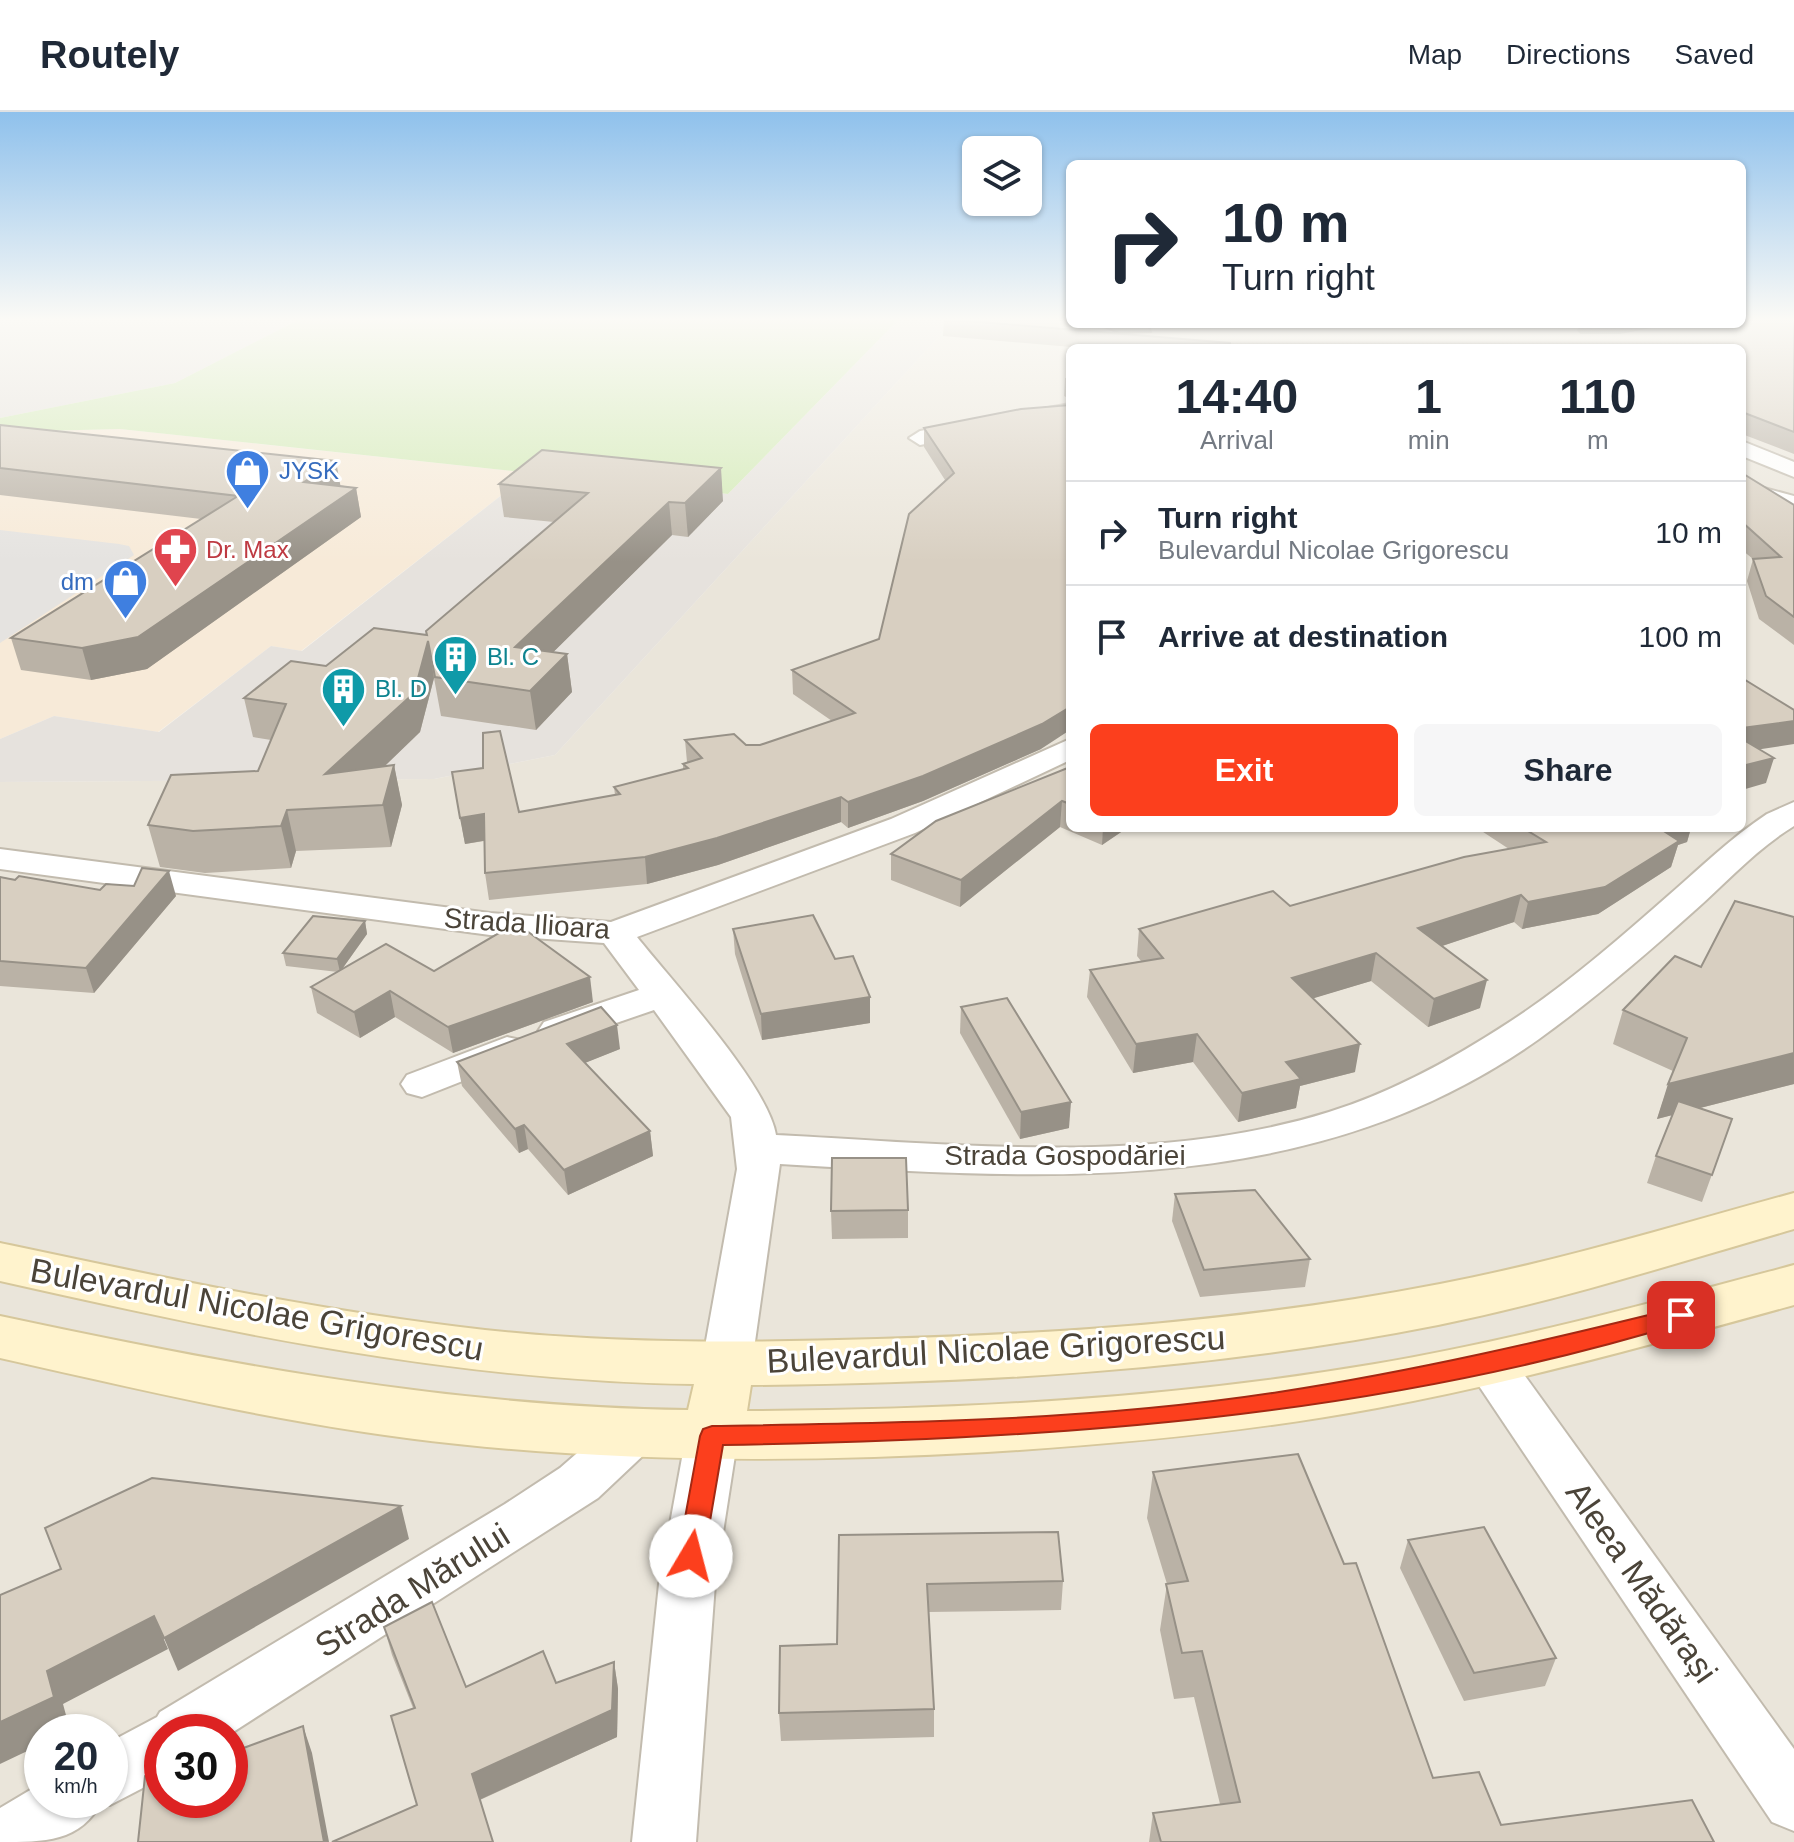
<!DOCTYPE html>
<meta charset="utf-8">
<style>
body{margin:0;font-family:Arial,sans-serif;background:#f6f6f7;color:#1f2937;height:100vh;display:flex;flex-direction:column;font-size:30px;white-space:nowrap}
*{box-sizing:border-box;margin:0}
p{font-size:26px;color:#747a83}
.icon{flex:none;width:44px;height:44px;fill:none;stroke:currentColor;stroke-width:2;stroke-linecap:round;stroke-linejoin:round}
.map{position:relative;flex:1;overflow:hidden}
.panel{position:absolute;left:1066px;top:232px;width:680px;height:488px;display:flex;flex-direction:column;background:#fff;border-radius:12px;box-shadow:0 2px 6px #0004}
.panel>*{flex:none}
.guide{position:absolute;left:1066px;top:48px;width:680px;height:168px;border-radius:12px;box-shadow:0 2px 6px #0004;background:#fff;color:#1f2937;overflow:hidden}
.tools{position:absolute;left:962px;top:24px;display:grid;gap:16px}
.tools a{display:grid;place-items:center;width:80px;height:80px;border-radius:12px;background:#fff;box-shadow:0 2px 6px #0004;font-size:40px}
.speed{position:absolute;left:24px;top:1602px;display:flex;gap:16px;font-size:40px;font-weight:700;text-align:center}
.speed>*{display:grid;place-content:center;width:104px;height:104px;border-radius:50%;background:#fff;box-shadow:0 2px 6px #0004;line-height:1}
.speed small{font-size:20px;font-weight:400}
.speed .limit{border:12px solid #d22;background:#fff;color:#111}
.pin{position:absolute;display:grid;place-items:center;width:68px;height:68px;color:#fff;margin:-34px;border-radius:16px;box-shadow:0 4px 12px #0006}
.me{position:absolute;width:88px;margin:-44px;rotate:8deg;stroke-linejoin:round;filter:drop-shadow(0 0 6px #0008)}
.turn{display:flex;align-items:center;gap:28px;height:168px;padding:0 24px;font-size:36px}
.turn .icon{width:104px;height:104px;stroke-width:2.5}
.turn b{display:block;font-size:56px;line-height:68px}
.eta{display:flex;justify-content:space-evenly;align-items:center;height:136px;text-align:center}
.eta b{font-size:48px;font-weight:800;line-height:56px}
.cta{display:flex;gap:16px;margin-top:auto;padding:16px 24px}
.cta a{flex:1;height:92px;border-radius:12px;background:#fc3f1d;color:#fff;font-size:32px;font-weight:800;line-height:92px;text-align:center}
.cta a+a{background:#f6f6f7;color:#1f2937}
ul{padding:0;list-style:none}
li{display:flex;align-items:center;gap:24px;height:104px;padding:0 24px;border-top:2px solid #e0e1e3}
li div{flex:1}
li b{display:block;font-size:30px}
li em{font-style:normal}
header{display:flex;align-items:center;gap:48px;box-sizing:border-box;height:112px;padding:0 40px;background:#fff;border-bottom:2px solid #e0e1e3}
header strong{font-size:38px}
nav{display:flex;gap:44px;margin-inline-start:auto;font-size:28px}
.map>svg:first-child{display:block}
</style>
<header>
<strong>Routely</strong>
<nav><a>Map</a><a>Directions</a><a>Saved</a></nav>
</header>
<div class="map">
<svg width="1794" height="1730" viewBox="0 0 1794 1730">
<rect width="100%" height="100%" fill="#f6f3ec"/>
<path fill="#eae5da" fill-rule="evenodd" d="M954,208H1070V212H1742L1794,208V1730H0V670L434,667L555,643ZM1070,236H1742V716H1070ZM42,1620H110V1688H42ZM162,1620H230V1688H162Z"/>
<path fill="#f7ead8" d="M120,317L530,361L301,539L271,534L158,620L54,604L0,627V320Z"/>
<g fill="#e6e2dd">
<path d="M0,208H298L175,271L0,306Z"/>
<path d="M898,208H954L555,643L434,667L0,670V627L54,604L159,620L271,534L302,539L530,361L728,382Z"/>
</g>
<path fill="#d2eab5" d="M298,208H898L728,382L120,317L0,320V306L175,271Z"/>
<path fill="#e5e3e0" d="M0,418L119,432L129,434L134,443L0,531Z"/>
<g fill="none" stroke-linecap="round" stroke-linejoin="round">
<defs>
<g id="street">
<path d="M1070,292V304L920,333L909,326L920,319Z"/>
<path d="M1742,329L1794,350V365L1742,344Z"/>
<path d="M1742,370L1794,384V399L1742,384Z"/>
<path d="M1070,627V648L915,721L637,825C672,869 768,973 776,1023C957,1032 1153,1055 1329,1000C1393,980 1453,947 1508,911C1565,874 1618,828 1669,783C1701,755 1731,726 1767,702L1794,690V714C1756,737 1726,771 1693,800C1644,844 1593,888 1539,927C1310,1089 1045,1067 780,1052L752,1251L744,1264L727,1270L710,1264L702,1251L737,1057L731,1005L654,898L558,931L544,928L538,919L544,910L639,878L604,831L490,823L0,757V737L490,801L611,810L891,707Z"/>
<path d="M507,925L521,928L527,937L521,946L422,985L407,981L401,972L407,963Z"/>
<path d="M1490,1233L1507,1239L1794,1637V1719L1772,1710L1473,1265L1465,1252L1473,1239Z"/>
<path d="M633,1302L651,1308L659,1322L651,1336L598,1386L230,1622L162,1620V1666L110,1693L101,1690C81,1730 44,1730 0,1730V1696L42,1671V1688H110V1630L157,1605L160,1600L505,1392L560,1356L615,1308Z"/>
<path d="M712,1303L730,1309L738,1324L715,1472L696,1730H632L659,1472L686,1324L694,1309Z"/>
</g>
<path id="secondary" d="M1794,1081V1117C1676,1151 1558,1189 1438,1213C1211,1258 982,1271 751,1273L747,1299C956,1298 1168,1287 1375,1252C1516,1228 1655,1190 1794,1153V1193C1656,1231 1518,1270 1377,1296C1248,1320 1117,1332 987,1340C810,1350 634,1351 458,1332C303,1316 151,1280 0,1246V1204C228,1253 454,1295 688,1298L694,1272C458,1269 229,1221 0,1169V1131C160,1165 322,1200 485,1218C615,1232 747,1231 877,1227C1066,1222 1255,1208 1440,1172C1560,1149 1677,1113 1794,1081Z"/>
</defs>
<use href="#street" stroke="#c2bbae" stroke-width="4"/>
<use href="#secondary" stroke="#d6c79b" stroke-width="4"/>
<use href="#street" fill="#fff" fill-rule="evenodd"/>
<use href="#secondary" fill="#fff3cd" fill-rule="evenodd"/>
</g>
<g fill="#bab2a6">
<path d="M944,208H1070L1098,212H1662L1616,221L1794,208V342L1742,322V236H1083L943,224Z"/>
<path d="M1070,265V287L1064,284L1065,266Z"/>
<path d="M1021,297L1041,637L923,689L848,716L841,710L718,753L647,772L489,788L485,761L484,729L465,732L452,660L519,700L615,683L614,675L683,658V652L687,650L685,628L746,633H760L832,609L793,582L792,558L879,527L945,368L924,335V316Z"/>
<path d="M0,313L356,376L361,405L147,557L91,568L21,558L11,526L201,407L0,383Z"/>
<path d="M1742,361L1794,393V533L1759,507L1747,469L1753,447L1742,438Z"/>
<path d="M499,372L723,389L688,425L672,423L553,540L567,542L572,580L536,618L441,604L434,566L420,620L385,654L394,653L402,693L391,735L296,739L291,756L205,761L160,755L148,713L258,659L271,628L253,625L244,586L326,554L427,523L554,410L504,405Z"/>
<path d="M1070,655V716H1127L1102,733L1060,715L960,795L891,768V742Z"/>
<path d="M1477,716H1691L1687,730L1678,733L1671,755L1598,802L1522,817L1514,810L1442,834L1480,896L1428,915L1371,869L1313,886L1355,960L1300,974L1296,996L1238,1010L1193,950L1133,961L1087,885L1090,858L1141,849L1137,844L1139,817L1290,794L1509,737Z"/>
<path d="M0,765L100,778L176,784L94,881L0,874Z"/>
<path d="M365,809L367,822L342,857L434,859L593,890L453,941L395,905L360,926L317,901L311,875L338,860L286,854L283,841Z"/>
<path d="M733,817L835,847L870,885V911L762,928L735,842Z"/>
<path d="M961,895L1069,1016L1020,1027L960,921Z"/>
<path d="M1623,898L1794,972L1700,996L1732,1007L1702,1090L1647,1071L1656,1044L1672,1003L1657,1007L1673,959L1613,932Z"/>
<path d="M620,937L584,951L650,1019L653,1044L568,1083L528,1037L519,1041L462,974L457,950Z"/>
<path d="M1175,1082L1310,1147L1305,1175L1200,1185L1172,1109Z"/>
<path d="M908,1098V1126L832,1127L831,1099Z"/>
<path d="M1153,1360L1433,1666L1501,1713L1714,1730H1149L1153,1701L1220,1692L1194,1585L1174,1587L1160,1518L1167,1472L1147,1406Z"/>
<path d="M839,1423L1063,1469L1061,1498L929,1500L934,1597V1625L781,1629L779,1601L837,1532Z"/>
<path d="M1408,1428L1556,1546L1545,1574L1464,1589L1400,1456Z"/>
<path d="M384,1515L466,1575L556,1571L614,1550L618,1577L617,1625L480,1688L417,1693L413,1596L392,1543Z"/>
</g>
<g fill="#979187">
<path d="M1587,212H1662L1586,227L1578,218Z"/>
<path d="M336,349L341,377L304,370Z"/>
<path d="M721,356L723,389L688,425L685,391Z"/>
<path d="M356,376L361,405L147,557L91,568L82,536Z"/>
<path d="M669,390L672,423L520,573L515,535Z"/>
<path d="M428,529L434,566L420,620L342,695L325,662Z"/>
<path d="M567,542L572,580L536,618L530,579Z"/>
<path d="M1070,595V618L1041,637L923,689L848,716V690Z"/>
<path d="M1794,609V632L1742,640V616Z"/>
<path d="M1774,646L1766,671L1742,678V654Z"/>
<path d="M394,653L402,693L391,735L383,693Z"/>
<path d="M841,685V710L718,753L647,772L645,745Z"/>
<path d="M1062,689L1060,715L960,795L961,768Z"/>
<path d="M287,698L296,739L291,756L281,714Z"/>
<path d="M484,702L488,728L465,732L460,706Z"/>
<path d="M1103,716H1127L1102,733Z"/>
<path d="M1659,716H1691L1687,730L1678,733L1671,755L1598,802L1522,817L1528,790Z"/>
<path d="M169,759L176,784L94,881L86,856Z"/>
<path d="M1521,783L1514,810L1412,844L1418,816Z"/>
<path d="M365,809L367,822L340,860L337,847Z"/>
<path d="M1376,841L1371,869L1288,894L1292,866Z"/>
<path d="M590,865L593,890L453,941L448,915Z"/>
<path d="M1487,868L1480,896L1428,915L1434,887Z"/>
<path d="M390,879L395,905L360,926L354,900Z"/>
<path d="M870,885V911L762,928L761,902Z"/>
<path d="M617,913L620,937L570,957L567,932Z"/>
<path d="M1197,922L1193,950L1133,961L1136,932Z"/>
<path d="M1360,932L1355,960L1300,974L1296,996L1238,1010L1242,981L1286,950Z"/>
<path d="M1794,941V972L1657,1007L1668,972Z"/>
<path d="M1071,990L1069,1016L1020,1027L1021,1000Z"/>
<path d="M524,1013L528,1037L519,1041L515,1017Z"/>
<path d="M650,1019L653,1044L568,1083L564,1058Z"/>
<path d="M401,1394L409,1427L178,1559L164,1526Z"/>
<path d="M154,1504L168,1537L63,1592L70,1618L67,1620H42V1632L0,1652V1610L47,1559Z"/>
<path d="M614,1550L618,1577L617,1625L479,1688L472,1662Z"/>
<path d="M303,1614L312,1641L329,1730H324Z"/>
</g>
<g fill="#d8cfc1" stroke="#979187" stroke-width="2">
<path d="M957,208H1070V212H1096L1119,221L1151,220L1150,216L1141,212H1587L1578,218L1581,221H1620L1667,212H1742V208H1794V320L1742,300V236H1231L1230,231Z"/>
<path d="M1070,293V595L1042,612L923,664L848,690L841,685L717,726L645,745L485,761L484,702L460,706L452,660L483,656V621L500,619L519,700L620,682L614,675L688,656L683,652L702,646L685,628L734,622L746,633H760L855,601L792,558L879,527L909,402L954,361L924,316L1021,297Z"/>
<path d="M0,313L336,349L304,370L356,376L138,525L82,536L11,526L238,384L0,356Z"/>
<path d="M542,338L721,356L685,391L669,390L515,535L567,542L530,579L435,565L428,529L414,581L325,662L394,653L383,693L287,698L281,714L193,719L148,713L171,663L258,659L286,592L244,586L291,549L326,554L374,516L427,523L426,519L588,381L499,372Z"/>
<path d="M1742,361L1794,393V505L1766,484L1753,447L1781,445L1742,410Z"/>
<path d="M1742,566L1794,598V609L1742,616Z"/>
<path d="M1742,627L1774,646L1742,654Z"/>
<path d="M1070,655V692L1062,689L961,768L891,742L936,709Z"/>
<path d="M1523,716H1659L1679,729L1605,775L1528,790L1521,783L1418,816L1487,868L1434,887L1376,841L1292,866L1360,932L1286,950L1301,967L1242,981L1197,922L1136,932L1090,858L1163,846L1139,817L1273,779L1290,794L1464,745L1546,730Z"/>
<path d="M142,756L169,759L86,856L0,849V765L15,768L19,764L100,778L106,772L134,774Z"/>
<path d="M1735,789L1794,805V941L1668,972L1687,926L1623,898L1675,844L1701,855Z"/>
<path d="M813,803L835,847L853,844L870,885L761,902L733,817Z"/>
<path d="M313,804L365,809L337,847L283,841Z"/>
<path d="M516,811L590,865L448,915L390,879L354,900L311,875L386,832L434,859Z"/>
<path d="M1007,886L1071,990L1021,1000L961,895Z"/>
<path d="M601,895L617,913L567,932L650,1019L564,1058L524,1013L515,1017L457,950Z"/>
<path d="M1678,989L1732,1007L1712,1063L1656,1044Z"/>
<path d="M832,1046H906L908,1098L831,1099Z"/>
<path d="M1255,1078L1310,1147L1204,1158L1175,1082Z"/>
<path d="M1298,1342L1344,1452L1356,1451L1433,1666L1479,1660L1501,1713L1692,1688L1714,1730H1161L1153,1701L1240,1690L1202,1539L1182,1541L1166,1472L1188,1469L1153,1360Z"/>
<path d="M152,1366L401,1394L164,1526L154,1504L47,1559L54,1585L0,1610V1483L61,1457L45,1416Z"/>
<path d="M1484,1415L1556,1546L1474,1561L1408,1428Z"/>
<path d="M1058,1420L1063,1469L927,1472L934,1597L779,1601L780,1534L837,1532L839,1423Z"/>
<path d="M432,1490L466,1575L543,1539L556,1571L614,1550L612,1598L472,1662L493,1730H332L417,1693L391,1604L415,1596L384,1515Z"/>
<path d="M303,1614L324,1730H138L145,1664L162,1652V1688H230V1641Z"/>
</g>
<linearGradient id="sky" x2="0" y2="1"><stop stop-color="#8fc1ec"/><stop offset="0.46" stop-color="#fbfaf6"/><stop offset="1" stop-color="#fbfaf6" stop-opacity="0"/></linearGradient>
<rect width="1794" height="450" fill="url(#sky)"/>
<path fill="#fc3f1d" stroke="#a42913" stroke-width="2" d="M1681,1195L1689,1197L1692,1203L1689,1209C1376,1306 1049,1328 723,1333L704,1444L700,1452L691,1455L681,1452L678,1444L700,1324L703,1317L712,1314C901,1311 1092,1309 1279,1280C1415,1259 1548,1228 1681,1195Z"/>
<defs>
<symbol id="shop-pin" viewBox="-11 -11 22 30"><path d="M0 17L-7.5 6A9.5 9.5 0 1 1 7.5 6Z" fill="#3f7fe0" stroke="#fff"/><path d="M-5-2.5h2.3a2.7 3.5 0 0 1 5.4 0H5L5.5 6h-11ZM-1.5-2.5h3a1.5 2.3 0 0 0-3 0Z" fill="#fff"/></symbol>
<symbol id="pharmacy-pin" viewBox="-11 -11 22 30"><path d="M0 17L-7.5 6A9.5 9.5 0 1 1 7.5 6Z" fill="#e0444e" stroke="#fff"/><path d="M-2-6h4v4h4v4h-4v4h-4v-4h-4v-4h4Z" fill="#fff"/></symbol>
<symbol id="building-pin" viewBox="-11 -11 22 30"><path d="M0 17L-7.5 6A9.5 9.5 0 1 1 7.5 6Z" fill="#0f9aa8" stroke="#fff"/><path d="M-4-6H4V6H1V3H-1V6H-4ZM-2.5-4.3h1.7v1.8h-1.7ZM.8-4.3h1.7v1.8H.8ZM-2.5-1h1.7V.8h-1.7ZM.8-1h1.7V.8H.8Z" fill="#fff"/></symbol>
</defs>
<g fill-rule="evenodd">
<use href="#shop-pin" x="222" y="334" width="51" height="69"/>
<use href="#pharmacy-pin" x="150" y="412" width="51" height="69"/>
<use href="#shop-pin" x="100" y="444" width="51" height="69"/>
<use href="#building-pin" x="430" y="520" width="51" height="69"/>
<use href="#building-pin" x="318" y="552" width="51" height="69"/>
</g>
<g text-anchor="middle" stroke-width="6" stroke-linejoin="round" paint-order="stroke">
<g font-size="24" fill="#366cbe" stroke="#fff" text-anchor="start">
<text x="279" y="367">JYSK</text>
<text x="94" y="478" text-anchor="end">dm</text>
</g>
<g font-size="24" fill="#be3a42" stroke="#fff" text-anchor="start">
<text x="206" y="446">Dr. Max</text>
</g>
<g font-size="24" fill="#0d838f" stroke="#fff" text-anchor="start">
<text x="487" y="553">Bl. C</text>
<text x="375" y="585">Bl. D</text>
</g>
<g font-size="28" fill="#4b4439" stroke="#fff">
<text transform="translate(527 811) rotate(4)" y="10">Strada Ilioara</text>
<text x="1065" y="1053">Strada Gospodăriei</text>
</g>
<g font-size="34" fill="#4b4439" stroke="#fff">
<text transform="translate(257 1197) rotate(10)" y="12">Bulevardul Nicolae Grigorescu</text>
<text transform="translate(996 1237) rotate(-3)" y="12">Bulevardul Nicolae Grigorescu</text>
<text transform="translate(1642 1470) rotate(55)" y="12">Aleea Mădărași</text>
<text transform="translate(412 1478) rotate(-32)" y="12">Strada Mărului</text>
</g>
</g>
</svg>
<div class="tools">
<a><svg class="icon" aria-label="layers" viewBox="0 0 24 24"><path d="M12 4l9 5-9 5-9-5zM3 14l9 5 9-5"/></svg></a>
</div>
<div class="speed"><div>20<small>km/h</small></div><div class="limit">30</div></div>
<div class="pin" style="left:1681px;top:1203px;background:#d93025"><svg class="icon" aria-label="arrive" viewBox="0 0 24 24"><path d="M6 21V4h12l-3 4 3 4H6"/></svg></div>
<svg class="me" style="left:691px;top:1444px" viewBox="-20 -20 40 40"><circle r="19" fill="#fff"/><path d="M0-13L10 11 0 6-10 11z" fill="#fc3f1d"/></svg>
<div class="guide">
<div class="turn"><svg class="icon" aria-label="right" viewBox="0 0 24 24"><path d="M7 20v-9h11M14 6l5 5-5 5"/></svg><div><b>10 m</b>Turn right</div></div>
</div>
<section class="panel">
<div class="eta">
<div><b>14:40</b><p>Arrival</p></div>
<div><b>1</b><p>min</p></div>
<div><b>110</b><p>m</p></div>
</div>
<ul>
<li><svg class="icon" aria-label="right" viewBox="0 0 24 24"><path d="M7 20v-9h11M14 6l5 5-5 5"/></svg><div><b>Turn right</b><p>Bulevardul Nicolae Grigorescu</p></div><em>10 m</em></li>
<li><svg class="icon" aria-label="arrive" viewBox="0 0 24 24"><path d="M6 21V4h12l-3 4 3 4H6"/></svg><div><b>Arrive at destination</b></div><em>100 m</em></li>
</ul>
<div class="cta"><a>Exit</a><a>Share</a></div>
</section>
</div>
